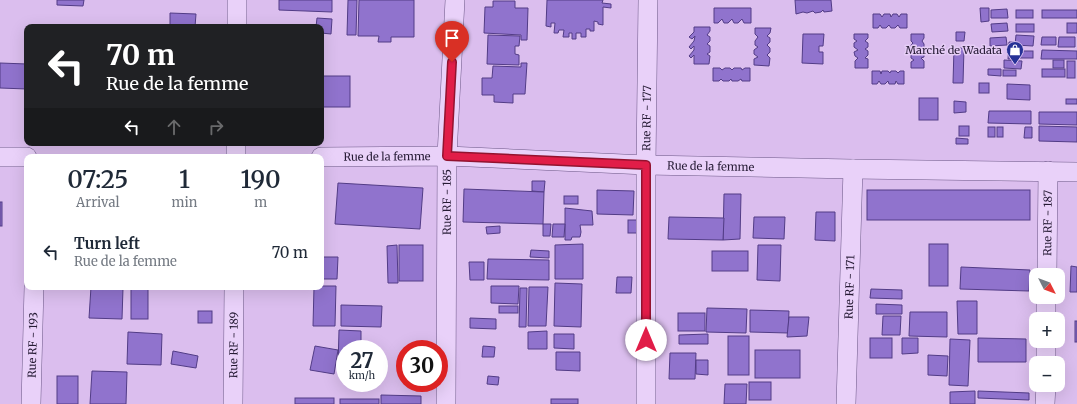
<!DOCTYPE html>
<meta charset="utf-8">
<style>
body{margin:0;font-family:Merriweather,serif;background:#f6f6f7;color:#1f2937;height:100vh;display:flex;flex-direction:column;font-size:15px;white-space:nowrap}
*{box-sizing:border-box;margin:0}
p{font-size:13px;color:#747a83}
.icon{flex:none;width:22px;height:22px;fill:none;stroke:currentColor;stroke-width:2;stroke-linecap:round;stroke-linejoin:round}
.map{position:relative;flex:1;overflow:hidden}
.details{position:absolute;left:24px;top:154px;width:300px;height:136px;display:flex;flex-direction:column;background:#fff;border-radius:8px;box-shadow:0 4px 16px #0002}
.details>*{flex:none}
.guide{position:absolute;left:24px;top:24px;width:300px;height:122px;border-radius:8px;box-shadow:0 4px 16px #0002;background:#202124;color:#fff;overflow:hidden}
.needle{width:26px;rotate:132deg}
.buttons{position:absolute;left:1029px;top:268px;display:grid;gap:8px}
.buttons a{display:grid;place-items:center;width:36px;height:36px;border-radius:8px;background:#fff;box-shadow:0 4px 16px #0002;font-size:20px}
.speed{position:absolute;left:336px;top:340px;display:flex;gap:8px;font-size:20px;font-weight:700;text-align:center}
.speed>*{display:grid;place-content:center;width:52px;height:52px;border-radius:50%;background:#fff;box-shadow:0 4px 16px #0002;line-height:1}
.speed small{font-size:10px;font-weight:400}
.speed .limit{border:6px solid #d22;background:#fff;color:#111}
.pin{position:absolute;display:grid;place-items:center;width:34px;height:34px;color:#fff;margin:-41px -17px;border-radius:50% 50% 50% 0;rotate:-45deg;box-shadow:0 0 4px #0007}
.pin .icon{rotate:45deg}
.me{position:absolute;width:44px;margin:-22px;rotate:0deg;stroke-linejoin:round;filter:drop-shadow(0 0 3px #0008)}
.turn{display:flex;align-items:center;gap:14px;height:84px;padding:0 16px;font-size:18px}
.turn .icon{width:52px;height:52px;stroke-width:2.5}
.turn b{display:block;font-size:28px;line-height:34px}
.lanes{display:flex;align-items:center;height:38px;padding:0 16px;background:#0003;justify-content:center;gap:20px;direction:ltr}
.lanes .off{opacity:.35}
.eta{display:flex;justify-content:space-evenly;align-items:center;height:68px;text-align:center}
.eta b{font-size:24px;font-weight:600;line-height:28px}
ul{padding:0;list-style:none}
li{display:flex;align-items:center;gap:12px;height:60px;padding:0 16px}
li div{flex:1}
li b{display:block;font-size:15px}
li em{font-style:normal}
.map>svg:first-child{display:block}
</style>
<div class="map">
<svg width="1077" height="404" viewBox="0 0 1077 404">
<rect width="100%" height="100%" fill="#dbbeee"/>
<g fill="#9073cd" stroke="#523c86">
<path d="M57,0H84L83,6L57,5Z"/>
<path d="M279,0H332V12L279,10Z"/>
<path d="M348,0H357L356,35H347Z"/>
<path d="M359,0H414V37H391V42H378L379,36H358Z"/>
<path d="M547,0H603L602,3L611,4V8L603,7V25L598,24V22L594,21V31H590V29H586V37H581V33H576V39H572V33H569V37H563L564,30H559L558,33H554L555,23H551V27L546,26Z"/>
<path d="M795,0H831L832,11L824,12L823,10L821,12L815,13L813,11L807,13L803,12L796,14Z"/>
<path d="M493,1H515V8H528L527,40H521V35L484,33L485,7H493Z"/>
<path d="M714,8H751V23H744L742,19L738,23H734L732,19L728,23H724L722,19L718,23H714Z"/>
<path d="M980,8H989V21L981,22Z"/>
<path d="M1007,9L1008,18H991V10Z"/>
<rect x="1016" y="10" width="17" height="8"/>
<rect x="1042" y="10" width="35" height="8"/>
<path d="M170,13L196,14L195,27H170Z"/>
<path d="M873,14H880L882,17L884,14H890L891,17L893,14H897L899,17L901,14H907V28H900L898,25L895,28H891L889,25L886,28H882L880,25L878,28H873Z"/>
<path d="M317,18L332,19L331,34L321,33V27H316Z"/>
<path d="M1007,23L1008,31L992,32L991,24Z"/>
<rect x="1067" y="23" width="10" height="10"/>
<rect x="1016" y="24" width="18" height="8"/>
<path d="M694,27H710V31L707,35L710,37V41L707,44L710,46V52L707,54L710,56L709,64H694V55L691,58L689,56L694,50V46L691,49L689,47L694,41L695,36L692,39L689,37L694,32Z"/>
<path d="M755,28H771L770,33L767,36L770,38V42L767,45L770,48V52L767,55L770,58L769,66L754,65V59L758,57L754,54V50L758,47L755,45V41L758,37L755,34Z"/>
<path d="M956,32H965L964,41H956Z"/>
<path d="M803,34H824L823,46H819V52H823V64L802,63Z"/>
<path d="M854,34H868V38L865,41L868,43V47L865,49L868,51V55L865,58L868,59V68H855V61L858,58L855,56L854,52L858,50L854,47V43L857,41L854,39Z"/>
<path d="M911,34H924V38L922,41L924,44V48L921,50L924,52V57L921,58L924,61V68H911V62L914,60L911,58V53L914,51L911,50V45L913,43L911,41Z"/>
<path d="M488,35L520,36L519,46H515V54L519,55V65L487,64Z"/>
<path d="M1016,35L1034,36L1033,46L1015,45Z"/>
<path d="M1006,37L1007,45L990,46V38Z"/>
<path d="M1042,37H1056V45H1041Z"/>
<path d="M1059,37H1075V47H1058Z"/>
<path d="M1009,42H1014L1013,59H1008Z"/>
<path d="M954,48H964L963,83H953Z"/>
<path d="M1042,50L1077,51V59H1041Z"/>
<rect x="1015" y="51" width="18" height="7"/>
<path d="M1004,60L1022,61L1021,69L1004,68Z"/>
<rect x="1053" y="60" width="11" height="8"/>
<rect x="1067" y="61" width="8" height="17"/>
<path d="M0,63L27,64V89L0,88Z"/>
<path d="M521,63H527L525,94H513V103L494,102V95H482V78H492L493,66L521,67Z"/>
<path d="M713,68H720L722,70L725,68H730L732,70L734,68H741L742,70L745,68H750V81H742L741,79L738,81H732L731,79L729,81H723L721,79L719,81H713Z"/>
<path d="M988,69H1001V76L988,75Z"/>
<rect x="1042" y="69" width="23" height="8"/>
<rect x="1003" y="70" width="13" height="6"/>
<path d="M872,71H880L881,74L882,71H888L890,73L891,71H896L898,73L900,71H904V84H898L896,81L895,84H889L888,81L885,84H881L879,81L877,84H872Z"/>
<rect x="321" y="76" width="29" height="31"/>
<rect x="979" y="83" width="10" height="10"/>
<path d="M1007,84L1030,85V100L1007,99Z"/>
<rect x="919" y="98" width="19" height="22"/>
<rect x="1066" y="99" width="11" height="5"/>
<path d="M954,101L966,102V112L954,113Z"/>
<path d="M989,111H1031V124L988,123Z"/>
<path d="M1039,112H1077V125L1039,124Z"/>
<rect x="959" y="126" width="10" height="10"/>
<path d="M1039,126L1077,127V142L1039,141Z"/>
<rect x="988" y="127" width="7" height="10"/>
<rect x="997" y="127" width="6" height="10"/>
<path d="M1025,127H1032V138H1024Z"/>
<path d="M956,138L968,139V144H956Z"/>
<path d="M532,181H545L544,192L532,191Z"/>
<path d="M338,183L423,188L420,229L335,224Z"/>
<path d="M464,189L544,192L543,224L463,222Z"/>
<path d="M597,190L634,191L633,215L597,214Z"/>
<rect x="867" y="190" width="163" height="30"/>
<path d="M724,194H741L740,239L723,240Z"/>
<rect x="564" y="196" width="14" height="8"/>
<rect x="0" y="202" width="2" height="24"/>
<path d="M565,208L592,211L593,225H580L581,232L580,237H572L571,240H565Z"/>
<path d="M816,212H835V241L815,240Z"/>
<path d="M669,217L724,218L723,240L668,239Z"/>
<path d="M754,217H785L784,239L753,238Z"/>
<rect x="628" y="220" width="13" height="13"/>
<path d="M543,224H551L550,236H543Z"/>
<path d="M553,224H565L564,237H552Z"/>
<path d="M500,226V233L487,234L486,227Z"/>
<path d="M583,244V279H555V245Z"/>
<rect x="929" y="244" width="19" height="42"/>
<path d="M397,245L398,283H388L387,246Z"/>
<rect x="399" y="245" width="24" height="36"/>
<path d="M758,245H781L780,281L757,280Z"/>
<path d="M531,250L549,251V258L530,257Z"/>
<rect x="712" y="251" width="36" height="20"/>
<path d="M321,257H338L337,279H321Z"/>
<path d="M488,259L549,260V280L487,279Z"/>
<path d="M469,262H484V280H470Z"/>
<path d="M1071,266L1077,267V292H1070Z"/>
<path d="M961,267L1030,270L1029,291L960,289Z"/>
<path d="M617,277H632L631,293H616Z"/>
<path d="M555,283L582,284L581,327L554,326Z"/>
<path d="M321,286H336L335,326H313L314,287H321Z"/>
<path d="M491,286H519L518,304L491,303Z"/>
<path d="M91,287L123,288L122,319L89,318Z"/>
<rect x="131" y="287" width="17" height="32"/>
<path d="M529,287H548L546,326H528Z"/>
<path d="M520,288H527L526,327H519Z"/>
<path d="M871,289L902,290V299L870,298Z"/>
<path d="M957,301H977V334H958Z"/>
<path d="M876,304L902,305V314H876Z"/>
<path d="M341,305L382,306L381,327L341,326Z"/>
<rect x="499" y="306" width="19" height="7"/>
<path d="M707,308L747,309L746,333L706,332Z"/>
<path d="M750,310L789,311L788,333L750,332Z"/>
<rect x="198" y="311" width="14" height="12"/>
<path d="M910,312H947V337L909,336Z"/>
<rect x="678" y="313" width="27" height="18"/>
<path d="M883,316H901L900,335H882Z"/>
<path d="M789,317H809L807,336L787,337Z"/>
<path d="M470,318L496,319V329L470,328Z"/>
<rect x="1075" y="321" width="2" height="21"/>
<path d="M339,330L361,331V349H345V367H338Z"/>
<path d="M547,331V349H528V332Z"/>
<path d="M128,332L162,334L161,365L127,364Z"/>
<path d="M554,334H574V349L554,348Z"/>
<path d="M708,334V344H679V335Z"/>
<rect x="728" y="336" width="21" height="39"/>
<rect x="870" y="338" width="22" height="20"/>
<path d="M902,338H918V353L902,354Z"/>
<path d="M978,338L1026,339V362H978Z"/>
<path d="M950,339L970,340L968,386L949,385Z"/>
<path d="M315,346L338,350L334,374L310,370Z"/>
<path d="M483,346L495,347L494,357H482Z"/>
<rect x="755" y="350" width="45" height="28"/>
<path d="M173,351L198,356L196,368L171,364Z"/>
<path d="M556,352H580V371L556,370Z"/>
<path d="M670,353H696L695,379H669Z"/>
<path d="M928,355L948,356L947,376L928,375Z"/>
<path d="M696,360H708V375L696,374Z"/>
<path d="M92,371L127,372L126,404H90Z"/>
<rect x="57" y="376" width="21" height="28"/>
<path d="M488,376L499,377L498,385L487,384Z"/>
<rect x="749" y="382" width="22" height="18"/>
<path d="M725,384H747L746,404H724Z"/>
<path d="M975,391V404H950V392Z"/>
<path d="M978,391L1029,393V400L978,398Z"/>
<path d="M381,395L421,396V404H381Z"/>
<rect x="295" y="398" width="39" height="6"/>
<rect x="340" y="399" width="39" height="5"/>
<rect x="551" y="399" width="27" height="5"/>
</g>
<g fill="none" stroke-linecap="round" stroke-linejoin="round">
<defs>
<g id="minor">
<path d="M237,27V0"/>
<path d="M0,157H27"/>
<path d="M236,157V143"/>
<path id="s1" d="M321,157L447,156L646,165L853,169L1077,172"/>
<path id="s2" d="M1047,275L1048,171"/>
<path d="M1046,319V297"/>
<path d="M1046,363V341"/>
<path id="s3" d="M31,404L34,287"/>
<path id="s4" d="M233,404L234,287"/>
<path id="s5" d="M446,404L447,156L455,0"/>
<path id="s6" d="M646,404V165L648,0"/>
<path id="s7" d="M846,404L853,169"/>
<path d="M1045,404L1046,385"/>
</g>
</defs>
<use href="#minor" stroke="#6b5786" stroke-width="20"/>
<use href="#minor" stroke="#e9d1f9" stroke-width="19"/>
</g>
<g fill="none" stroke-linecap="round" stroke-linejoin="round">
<defs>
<path id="route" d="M452,62L447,156L646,165V340"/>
</defs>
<use href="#route" stroke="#92132f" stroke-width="10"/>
<use href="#route" stroke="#e11d48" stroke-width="7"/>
</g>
<defs>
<symbol id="shop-pin" viewBox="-11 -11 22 30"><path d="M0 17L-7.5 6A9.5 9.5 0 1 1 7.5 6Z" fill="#263196" stroke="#e6cdf6"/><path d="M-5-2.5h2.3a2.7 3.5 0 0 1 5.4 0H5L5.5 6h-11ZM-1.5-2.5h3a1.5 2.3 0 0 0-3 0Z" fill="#fff"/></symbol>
</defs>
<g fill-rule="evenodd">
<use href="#shop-pin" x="1005" y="40" width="20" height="27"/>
</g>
<g text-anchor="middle" stroke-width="3" stroke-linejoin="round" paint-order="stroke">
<g font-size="11" fill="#261b35" stroke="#e6cdf6" text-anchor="end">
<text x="1002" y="54">Marché de Wadata</text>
</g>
<g font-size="11" fill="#261b35" stroke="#e6cdf6">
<text dy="4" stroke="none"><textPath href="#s6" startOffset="286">Rue RF - 177</textPath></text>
<text dy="4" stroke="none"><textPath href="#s1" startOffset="66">Rue de la femme</textPath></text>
<text dy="4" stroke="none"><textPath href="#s1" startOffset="390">Rue de la femme</textPath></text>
<text dy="4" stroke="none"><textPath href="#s5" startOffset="202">Rue RF - 185</textPath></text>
<text dy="4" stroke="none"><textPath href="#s2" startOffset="52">Rue RF - 187</textPath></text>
<text dy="4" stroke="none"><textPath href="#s7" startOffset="117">Rue RF - 171</textPath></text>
<text dy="4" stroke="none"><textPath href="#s3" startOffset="59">Rue RF - 193</textPath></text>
<text dy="4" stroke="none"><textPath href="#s4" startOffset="59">Rue RF - 189</textPath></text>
</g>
</g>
</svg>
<div class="buttons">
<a><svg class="needle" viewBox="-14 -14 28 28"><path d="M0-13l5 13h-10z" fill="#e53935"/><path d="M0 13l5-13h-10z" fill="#747a83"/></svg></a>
<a>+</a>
<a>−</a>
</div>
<div class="speed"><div>27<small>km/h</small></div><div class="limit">30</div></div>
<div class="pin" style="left:452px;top:62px;background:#d93025"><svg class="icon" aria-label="arrive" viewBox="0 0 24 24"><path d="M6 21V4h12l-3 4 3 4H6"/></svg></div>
<svg class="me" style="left:646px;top:340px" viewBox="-20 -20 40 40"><circle r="19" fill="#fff"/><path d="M0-13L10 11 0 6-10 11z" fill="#e11d48"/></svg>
<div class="guide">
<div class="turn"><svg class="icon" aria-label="left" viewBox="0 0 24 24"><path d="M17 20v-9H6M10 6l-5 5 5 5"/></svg><div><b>70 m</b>Rue de la femme</div></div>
<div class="lanes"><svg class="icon" aria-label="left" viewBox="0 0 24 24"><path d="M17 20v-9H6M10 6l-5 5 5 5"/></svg><svg class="icon off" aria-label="ahead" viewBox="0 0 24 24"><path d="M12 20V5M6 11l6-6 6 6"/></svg><svg class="icon off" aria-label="right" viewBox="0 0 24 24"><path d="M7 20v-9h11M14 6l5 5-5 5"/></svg></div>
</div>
<section class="details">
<div class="eta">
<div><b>07:25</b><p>Arrival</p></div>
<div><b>1</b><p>min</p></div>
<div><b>190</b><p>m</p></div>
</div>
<ul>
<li><svg class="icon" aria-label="left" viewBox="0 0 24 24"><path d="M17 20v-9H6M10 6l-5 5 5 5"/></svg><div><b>Turn left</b><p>Rue de la femme</p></div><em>70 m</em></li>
</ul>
</section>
</div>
